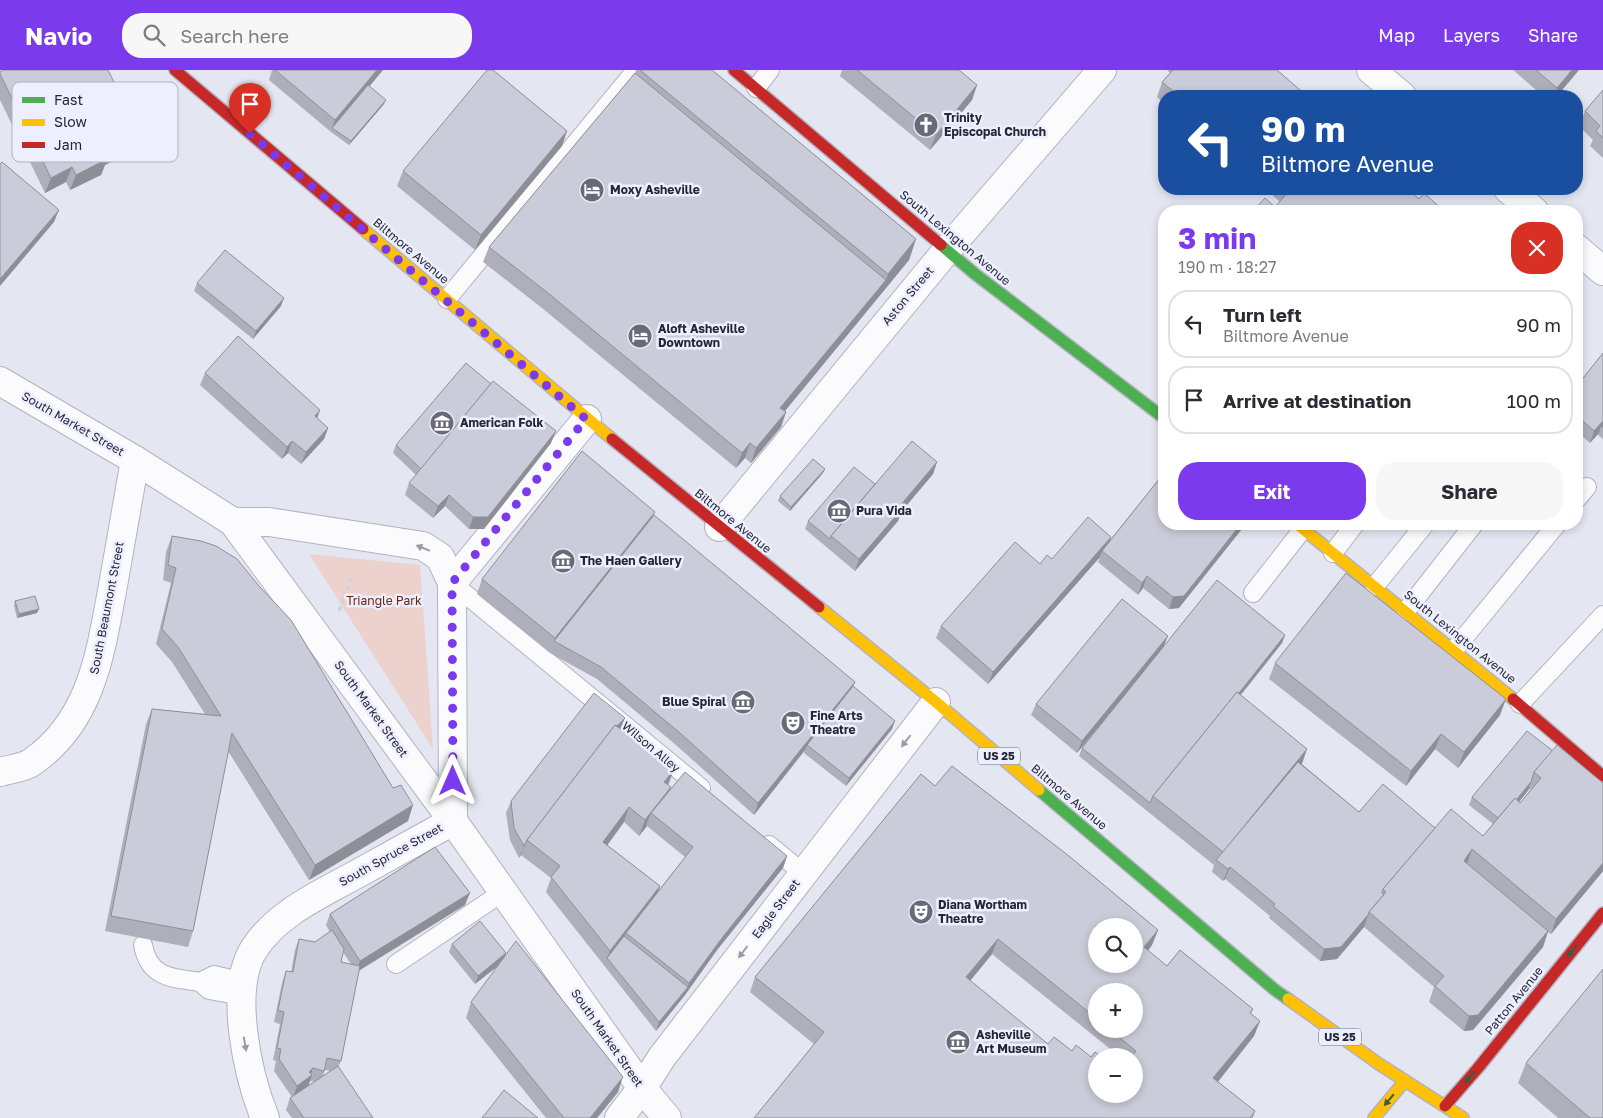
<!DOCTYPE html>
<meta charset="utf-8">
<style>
body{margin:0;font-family:"Golos Text",sans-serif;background:#f7f7f7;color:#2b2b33;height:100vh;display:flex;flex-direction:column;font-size:19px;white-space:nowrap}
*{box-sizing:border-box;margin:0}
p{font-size:16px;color:#7c7c81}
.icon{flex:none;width:28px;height:28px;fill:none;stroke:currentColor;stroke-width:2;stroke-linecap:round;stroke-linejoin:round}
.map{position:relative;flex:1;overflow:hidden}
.details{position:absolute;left:1158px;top:135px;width:425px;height:325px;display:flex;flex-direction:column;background:#fff;border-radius:20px;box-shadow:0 2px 8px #0003}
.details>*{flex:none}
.hud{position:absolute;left:1158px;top:20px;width:425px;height:105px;border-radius:20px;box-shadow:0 2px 8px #0003;background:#1a4fa0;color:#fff;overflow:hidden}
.buttons{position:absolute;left:1088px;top:848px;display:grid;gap:10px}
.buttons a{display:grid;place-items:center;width:55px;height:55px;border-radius:50%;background:#fff;box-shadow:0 2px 8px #0003;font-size:25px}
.pin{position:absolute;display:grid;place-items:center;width:42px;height:42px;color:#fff;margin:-51px -21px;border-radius:50% 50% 50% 0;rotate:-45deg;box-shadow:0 0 5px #0007}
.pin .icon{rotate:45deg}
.me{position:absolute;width:55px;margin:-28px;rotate:0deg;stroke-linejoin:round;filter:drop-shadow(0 0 4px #0008)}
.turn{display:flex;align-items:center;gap:18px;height:105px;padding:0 20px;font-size:22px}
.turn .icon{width:65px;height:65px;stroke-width:2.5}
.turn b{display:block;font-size:35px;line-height:42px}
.round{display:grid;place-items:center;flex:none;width:52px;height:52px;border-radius:20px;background:#f7f7f7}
.headline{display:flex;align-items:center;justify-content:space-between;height:85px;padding:0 20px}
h1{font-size:30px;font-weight:700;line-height:38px;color:#7c3aed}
.button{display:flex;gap:10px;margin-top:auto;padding:10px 20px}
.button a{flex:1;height:58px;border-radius:20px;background:#7c3aed;color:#fff;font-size:20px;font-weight:700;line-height:58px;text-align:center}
.button a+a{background:#f7f7f7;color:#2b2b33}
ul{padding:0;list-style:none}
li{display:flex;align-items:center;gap:15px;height:68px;margin:0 10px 8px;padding:0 10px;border:2px solid #e1e1e2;border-radius:20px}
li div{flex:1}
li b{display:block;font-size:19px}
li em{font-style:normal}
header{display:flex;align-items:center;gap:30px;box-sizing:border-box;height:70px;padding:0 25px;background:#7c3aed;color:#fff}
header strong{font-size:24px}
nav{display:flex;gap:28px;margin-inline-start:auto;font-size:18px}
.search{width:350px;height:45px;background:#f7f7f7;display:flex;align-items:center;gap:12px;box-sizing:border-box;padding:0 18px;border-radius:20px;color:#7c7c81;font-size:19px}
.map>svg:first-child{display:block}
</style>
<header>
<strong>Navio</strong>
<div class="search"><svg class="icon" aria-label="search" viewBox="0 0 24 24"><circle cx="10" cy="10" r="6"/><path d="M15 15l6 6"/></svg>Search here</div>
<nav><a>Map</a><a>Layers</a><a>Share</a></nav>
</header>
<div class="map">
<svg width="1603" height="1048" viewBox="0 0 1603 1048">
<rect width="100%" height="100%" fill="#e4e6f2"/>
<path fill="#edd1cc" d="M309,484L420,495L433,679Z"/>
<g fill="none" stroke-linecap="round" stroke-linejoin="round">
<defs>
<g id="lane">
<path d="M756,18L770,0"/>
<path d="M447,229L636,0"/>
<path d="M1576,430L1587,417"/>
<path d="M1333,483L1355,454"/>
<path d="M452,513L701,718"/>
<path d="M1375,516L1425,454"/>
<path d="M1253,523L1303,459"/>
<path d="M1406,541L1474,454"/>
<path d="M1454,580L1557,454"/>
<path d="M1520,634L1603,545"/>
<path d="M769,775L803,803"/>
<path d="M143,875C149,908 172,908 200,912"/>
<path d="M396,894L503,822"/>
<path d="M242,926L209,920L200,912L214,905L244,912"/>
</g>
<g id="street">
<path d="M1371,0L1402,26"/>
<path d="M1508,119L1534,141"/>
<path d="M1576,178L1603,201"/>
<path d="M0,311L135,390L233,452L453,751L642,1018L667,1048"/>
<path d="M233,452H269L423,476L440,487L452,513"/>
<path d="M719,457L947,180L1102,0"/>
<path d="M0,702C10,699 24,698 32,692C94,649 101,578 114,510C121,470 128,430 135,390"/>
<path d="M265,1048C248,1006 228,920 254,879C277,843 321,824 357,804C389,786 421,769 453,751L452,513L587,349"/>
<path d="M619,1048L642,1018L662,987L936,632"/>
</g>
<g id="fast">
<path d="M941,175L975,204L1164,348"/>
<path d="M1039,720L1275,920L1288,929"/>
</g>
<g id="slow">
<path d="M363,159L612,369"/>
<path d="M1297,454L1513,629"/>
<path d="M819,537L936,632L1039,720"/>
<path d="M1288,929L1379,994L1463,1048"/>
<path d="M1374,1048L1404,1012"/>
</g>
<g id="jam">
<path d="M175,0L363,159"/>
<path d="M734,0L941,175"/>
<path d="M612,369L819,537"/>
<path d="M1513,629L1603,706"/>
<path d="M1445,1036L1478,998L1603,843"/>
</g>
</defs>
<use href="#lane" stroke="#b2b3bf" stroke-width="20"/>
<use href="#street" stroke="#b2b3bf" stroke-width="30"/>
<use href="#fast" stroke="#b2b3bf" stroke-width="14"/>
<use href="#slow" stroke="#b2b3bf" stroke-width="14"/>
<use href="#jam" stroke="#b2b3bf" stroke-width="14"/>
<path stroke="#d1d2d6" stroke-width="3" stroke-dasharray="5 2.5" stroke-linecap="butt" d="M339,541L352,506"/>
<use href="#lane" stroke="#fbfbfd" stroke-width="18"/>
<use href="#street" stroke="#fbfbfd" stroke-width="28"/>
<use href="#fast" stroke="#4caf50" stroke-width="11"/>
<use href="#slow" stroke="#ffc107" stroke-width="11"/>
<use href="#jam" stroke="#c62828" stroke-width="11"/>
</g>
<g fill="#aeafbb" fill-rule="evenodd">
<path d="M272,0H383L369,16L384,34L349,75L331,62L269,10Z"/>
<path d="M636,0H712L916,169L909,190L785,341L786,342L781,357L751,393L745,388L736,398L542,238L483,192L489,177L635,3Z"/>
<path d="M842,0H959L977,15L972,30L930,80L840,6Z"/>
<path d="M1167,0H1277L1307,26H1164V33L1157,27L1162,12L1170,3Z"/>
<path d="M1513,0H1579L1557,26H1543Z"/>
<path d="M0,2L140,65L134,80L105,95L101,105L70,120L66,112L45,123L0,30Z"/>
<path d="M1603,20V88L1590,76L1593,70L1579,56L1585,41Z"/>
<path d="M567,61L562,76L475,180L397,116L403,101Z"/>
<path d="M1260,119H1408L1419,129L1444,141L1275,137L1280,132L1269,122L1266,125Z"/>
<path d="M197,213L281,236L253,269L194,221Z"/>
<path d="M1603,283V369L1598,365L1599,363L1590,373L1576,361V317Z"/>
<path d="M205,303L317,348L328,358L324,369L301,394L288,383L282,389L200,315Z"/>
<path d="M551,373L484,459H469L445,436L433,448L405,425L409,413L416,405L393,383L396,375Z"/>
<path d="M937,392L933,404L901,442L898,451L855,501L805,459L808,451L875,414Z"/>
<path d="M823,403L790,441L778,431L780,426Z"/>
<path d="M1164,403L1179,538L1169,539L1143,518L1138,525L1098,492L1100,487L988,614L936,568L941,556L1040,494L1109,471Z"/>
<path d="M654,445L853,616L892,659L846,716L804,683L805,680L754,745L676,675L597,609L550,583L477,524L482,509Z"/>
<path d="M172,466L408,751L309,810L228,681L193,861L188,877L105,861L146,654L152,639L205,644L172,592L156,574L171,513L163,510L166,482Z"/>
<path d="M15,531L37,543L17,548L14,536Z"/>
<path d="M1285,565L1282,573L1241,625L1302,694L1359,742L1483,766L1493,754L1469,735L1472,727L1553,681L1603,713V801L1551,864L1548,862L1543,877L1473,960L1464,961L1429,932L1434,917L1364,857L1337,889L1320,891L1269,848L1270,846L1225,809L1223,811L1212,802L1214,795L1079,686L1082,678L1154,589L1077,683L1031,645L1036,634L1168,566L1163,577ZM1530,718L1531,719L1520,733L1519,732Z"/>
<path d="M1275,593L1500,645L1458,698L1435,679L1406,716L1269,609Z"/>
<path d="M625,648L621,659L668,715L671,717L669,721L787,786L783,798L717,880L685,925L656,961L546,822L551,808L521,785L519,788L510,770L506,743L511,731ZM624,752L639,766L647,756L685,787L658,821L660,816L607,775Z"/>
<path d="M952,696L1069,786L1158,860L1152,875L1148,881L1167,896L1180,880L1253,939L1251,944L1260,951L1254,966L1218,1012L1255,1041L1253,1048H754L814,974L750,922L755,907L921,704L935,716ZM1096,856H1134V894H1096ZM992,884L1119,986H1134V1024H1096V986H1100L1095,982L1091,987L1076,975L1072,981L1054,967L1048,974L970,911ZM1096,921H1134V959H1096Z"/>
<path d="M465,835L359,901L341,991L338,997L373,1048H292L286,1040L290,1028L292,1027L274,1001L276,991L273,990L280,954L274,952L282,913L286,901L291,902L295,880L299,869L315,872L330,862L326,855L330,844ZM343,882L351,894L341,892ZM325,1000L330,1001L323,1006ZM310,1011L315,1012L308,1016Z"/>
<path d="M452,874L505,886L618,1022L597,1048H546L466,948L471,932L499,895L475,914L449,882Z"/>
<path d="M1526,993L1603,1048H1558L1518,1013Z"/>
</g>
<g fill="#8d8f98">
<path d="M377,0H383L334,59L332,58L335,50Z"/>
<path d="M1572,0H1579L1557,26H1554L1557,18Z"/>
<path d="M977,15L972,30L930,80L936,65Z"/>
<path d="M386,30L384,34L349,75L351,71Z"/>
<path d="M567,61L562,76L475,180L481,165Z"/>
<path d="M140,65L134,80L105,95L101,105L70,120L76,105L104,83Z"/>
<path d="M72,97L66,112L45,123L51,108Z"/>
<path d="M1269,119H1271L1269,122L1266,125Z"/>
<path d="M59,140L54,152L0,216V209Z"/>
<path d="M916,169L909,190L775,353L780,338L886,210L888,204Z"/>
<path d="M284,228L281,236L253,269L256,261Z"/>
<path d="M320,340L316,352L315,346Z"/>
<path d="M786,342L781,357L751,393L756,378Z"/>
<path d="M1603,351V358L1601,356L1599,363L1590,373L1594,361Z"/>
<path d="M328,358L324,369L301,394L306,382Z"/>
<path d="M556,361L551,373L484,459H469L473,447Z"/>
<path d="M292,371L288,383L282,389L287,377Z"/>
<path d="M750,373L745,388L736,398L742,383Z"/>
<path d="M937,392L933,404L901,442L898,451L855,501L859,489L899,437Z"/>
<path d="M825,399L823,403L790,441L791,437Z"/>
<path d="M449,425L445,436L433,448L438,436Z"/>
<path d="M655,442L649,457L554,571L555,568Z"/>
<path d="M1241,454H1246L1179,538L1169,539L1173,527Z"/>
<path d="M1111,467L1107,479L1102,481L1100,487L988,614L993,602Z"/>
<path d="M1147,506L1143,518L1138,525L1142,513Z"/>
<path d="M39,539L37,543L17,548L19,544Z"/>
<path d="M1285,565L1282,573L1157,729L1155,727Z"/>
<path d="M1168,566L1163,578L1077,683L1082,671Z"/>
<path d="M855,612L850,624L807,675L805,680L754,745L758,733Z"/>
<path d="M1506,629L1500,645L1458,698L1464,682Z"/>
<path d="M625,648L620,660L614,658Z"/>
<path d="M895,651L892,659L846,716L849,708Z"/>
<path d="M1441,664L1435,679L1406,716L1411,701Z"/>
<path d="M1307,679L1302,694L1220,794L1223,782Z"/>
<path d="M674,700L668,715L664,712Z"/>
<path d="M1531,712L1529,717L1530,718L1498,758L1501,750Z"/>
<path d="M671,717L665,732L651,743L646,755L647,756L639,766L645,750Z"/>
<path d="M413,735L408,751L309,810L315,795Z"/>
<path d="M629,737L624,752L598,788L603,772Z"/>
<path d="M525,774L521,785L519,788L524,776Z"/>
<path d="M1472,779L1467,794L1464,791Z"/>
<path d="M787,786L783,798L717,880L685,925L656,961L659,952L688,917L689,913L722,868Z"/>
<path d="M1603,793V801L1551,864L1556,849Z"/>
<path d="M1230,797L1225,809L1223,811L1228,799Z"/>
<path d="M660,816L655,831L626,863L622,873L607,888L610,881Z"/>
<path d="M470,823L465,835L356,902L360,891Z"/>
<path d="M1368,845L1364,857L1337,889L1320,891L1324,879Z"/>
<path d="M1158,860L1152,875L1138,893L1144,877Z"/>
<path d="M1548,861L1543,877L1473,960L1464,961L1469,946Z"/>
<path d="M998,869L992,884L960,923L966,907Z"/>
<path d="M506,883L503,892L475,914L478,906Z"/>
<path d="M1260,951L1254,966L1208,1024L1213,1008Z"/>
<path d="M313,998L310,1007L312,1005L308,1017L293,1028L297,1016L309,1002Z"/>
<path d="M623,1007L618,1022L597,1048H590Z"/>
</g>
<g fill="#caccd9" stroke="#8d8f98" fill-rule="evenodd">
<path d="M3,0H108L140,65L104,83L107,89L76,105L72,97L51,108L0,4V2Z"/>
<path d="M275,0H377L335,50Z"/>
<path d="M487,0H493L567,61L481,165L403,101Z"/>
<path d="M640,0H712L916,169L888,204Z"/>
<path d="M857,0H959L977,15L936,65Z"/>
<path d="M1173,0H1277L1307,26H1179L1162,12Z"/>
<path d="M1536,0H1572L1557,18Z"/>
<path d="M635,3L886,210L780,338L786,342L756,378L750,373L742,383L548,223L489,177Z"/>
<path d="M368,15L386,30L351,71L332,58Z"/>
<path d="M1603,20V68L1596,61L1600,56L1585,41Z"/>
<path d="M2,92L59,140L0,209V94Z"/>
<path d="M1288,119H1408L1419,129L1424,123L1444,141H1253L1265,128L1275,137L1290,120Z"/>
<path d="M225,180L284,228L256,261L197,213Z"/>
<path d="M238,266L320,340L315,346L328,358L306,382L292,371L287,377L205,303Z"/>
<path d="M1603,283V351L1594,361L1576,345V317Z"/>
<path d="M466,293L491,314L421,399L396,375Z"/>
<path d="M493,311L556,361L488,447H473L449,425L438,436L409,413Z"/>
<path d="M912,371L937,392L899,437L902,439L859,489L831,466Z"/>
<path d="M582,381L655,442L555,568L482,509Z"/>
<path d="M813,389L825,399L791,437L780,426Z"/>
<path d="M854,397L875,414L831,466L830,469L808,451Z"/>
<path d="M1164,403V454H1241L1184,526L1173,527L1147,506L1142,513L1102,481Z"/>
<path d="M654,445L855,612L758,733L680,663L601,597L554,571Z"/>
<path d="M1088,447L1111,467L993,602L941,556L1015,472L1040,494L1047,485L1052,489Z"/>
<path d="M172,466L201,471L216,476L237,489L259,516L291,550L393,718L401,715L413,735L315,795L232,663L193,861L111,846L152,639L221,646L178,577L162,559L176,498L168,495Z"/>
<path d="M1346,503L1506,629L1464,682L1441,664L1411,701L1275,593Z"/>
<path d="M1217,510L1285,565L1239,623L1237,622L1153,726L1150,733L1082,678Z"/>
<path d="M35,526L39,539L19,544L15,531Z"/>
<path d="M1122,529L1168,566L1082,671L1036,634Z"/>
<path d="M853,616L895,651L849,708L807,675Z"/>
<path d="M1237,622L1307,679L1223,782L1153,726Z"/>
<path d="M594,623L625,648L617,656L615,655L527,770L524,776L514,758L511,731Z"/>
<path d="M615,655L674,700L664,712L671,717L645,750L629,737L603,772L660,816L610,881L551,807L560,796L527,770Z"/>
<path d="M1527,661L1553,681L1534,702L1531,712L1516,730L1515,728L1498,748L1472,727Z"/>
<path d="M1557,675L1603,713V793L1556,849L1472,779L1464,791L1548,861L1478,945L1469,946L1435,916L1444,906L1369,842L1386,822L1383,819L1451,739L1483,766L1515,728L1520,733L1541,708L1534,702Z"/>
<path d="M1298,692L1359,742L1383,714L1435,758L1383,819L1382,823L1384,824L1369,842L1368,845L1341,877L1324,879L1273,836L1275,834L1230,797L1228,799L1216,790Z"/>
<path d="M952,696L1069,786L1158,860L1144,877L1167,896L1180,880L1253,939L1250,943L1260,951L1213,1008L1255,1041L1250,1048H754L824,962L755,907L921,704L935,716ZM1096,856H1134V894H1096ZM998,869L1096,948V921H1134V959H1109L1136,981L1132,986H1134V1024H1096V986H1100L1095,982L1091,987L1076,975L1072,981L1054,967L1048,974L966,907Z"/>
<path d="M685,702L787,786L722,868L689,913L626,863L693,777L651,743Z"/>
<path d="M435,777L470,823L360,891L330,844Z"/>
<path d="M480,851L506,883L478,906L452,874Z"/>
<path d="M332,860L344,879L341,892L360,896L341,991L327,988L324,1001L313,998L309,1002L312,1005L297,1016L279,989L281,979L277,978L284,942L278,940L286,901L293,902L299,869L315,872Z"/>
<path d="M624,866L688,917L659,952L607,888Z"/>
<path d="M516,871L623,1007L590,1048H564L471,932Z"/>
<path d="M1603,899V1048H1590L1526,993Z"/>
<path d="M338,996L373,1048H304L290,1028Z"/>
<path d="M504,1020L538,1048H482Z"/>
</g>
<defs><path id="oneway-solid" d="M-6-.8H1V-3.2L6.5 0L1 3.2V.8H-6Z" transform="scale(1.25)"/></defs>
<g fill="#9b9ca3">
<use href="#oneway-solid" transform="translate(423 478) rotate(-158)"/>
<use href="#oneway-solid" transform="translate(906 671) rotate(128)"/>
<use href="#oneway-solid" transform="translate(743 882) rotate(127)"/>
<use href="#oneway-solid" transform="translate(245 974) rotate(80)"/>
</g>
<g fill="#355d40">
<use href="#oneway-solid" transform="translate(1572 881) rotate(129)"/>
<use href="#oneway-solid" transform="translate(1470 1007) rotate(131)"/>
<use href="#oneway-solid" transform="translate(1389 1030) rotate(130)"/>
</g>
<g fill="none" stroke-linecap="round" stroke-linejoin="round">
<path stroke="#7c3aed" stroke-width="9" stroke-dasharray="0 16.2" d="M250,64L586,349L452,513L453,711"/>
</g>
<defs>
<symbol id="church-disc" viewBox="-11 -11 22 22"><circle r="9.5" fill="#686a77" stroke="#edefff"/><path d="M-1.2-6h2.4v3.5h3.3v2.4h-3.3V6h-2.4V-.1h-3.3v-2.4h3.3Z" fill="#fff"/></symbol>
<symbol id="hotel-disc" viewBox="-11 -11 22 22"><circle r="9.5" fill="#686a77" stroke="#edefff"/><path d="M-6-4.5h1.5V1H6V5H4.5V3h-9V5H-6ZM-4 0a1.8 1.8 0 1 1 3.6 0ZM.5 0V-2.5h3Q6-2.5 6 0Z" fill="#fff"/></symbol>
<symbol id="museum-disc" viewBox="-11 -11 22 22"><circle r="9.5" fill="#686a77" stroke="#edefff"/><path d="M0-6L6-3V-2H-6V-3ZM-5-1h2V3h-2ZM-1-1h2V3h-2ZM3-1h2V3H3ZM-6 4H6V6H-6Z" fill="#fff"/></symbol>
<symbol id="theatre-disc" viewBox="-11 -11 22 22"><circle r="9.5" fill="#686a77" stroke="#edefff"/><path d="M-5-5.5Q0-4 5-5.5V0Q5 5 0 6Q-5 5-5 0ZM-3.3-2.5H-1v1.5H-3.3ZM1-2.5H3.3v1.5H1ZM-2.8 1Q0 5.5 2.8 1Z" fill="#fff"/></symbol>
</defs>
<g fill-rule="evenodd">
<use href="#church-disc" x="912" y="41" width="28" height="28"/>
<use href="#hotel-disc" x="578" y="106" width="28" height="28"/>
<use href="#hotel-disc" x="626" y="252" width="28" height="28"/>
<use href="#museum-disc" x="428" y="339" width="28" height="28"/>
<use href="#museum-disc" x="825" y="427" width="28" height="28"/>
<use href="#museum-disc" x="549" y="477" width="28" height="28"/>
<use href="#museum-disc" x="729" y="618" width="28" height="28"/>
<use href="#theatre-disc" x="779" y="639" width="28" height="28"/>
<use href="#theatre-disc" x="907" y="828" width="28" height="28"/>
<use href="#museum-disc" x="944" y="958" width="28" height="28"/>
</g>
<g text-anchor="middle" stroke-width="5" stroke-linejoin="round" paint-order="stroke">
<g fill="#edefff" stroke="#626372" stroke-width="1">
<rect x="978" y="677.5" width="42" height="17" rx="4"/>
<rect x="1319" y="958.5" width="42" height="17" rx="4"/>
</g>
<g font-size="11" font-weight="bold" fill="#262735">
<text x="999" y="690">US 25</text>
<text x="1340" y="971">US 25</text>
</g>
<g font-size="12" font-weight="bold" fill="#262735" stroke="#edefff" text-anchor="start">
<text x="944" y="52">Trinity<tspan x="944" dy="14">Episcopal Church</tspan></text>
<text x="610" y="124">Moxy Asheville</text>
<text x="658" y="263">Aloft Asheville<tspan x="658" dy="14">Downtown</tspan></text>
<text x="460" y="357">American Folk</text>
<text x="856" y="445">Pura Vida</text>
<text x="580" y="495">The Haen Gallery</text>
<text x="726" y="636" text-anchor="end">Blue Spiral</text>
<text x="810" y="650">Fine Arts<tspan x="810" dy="14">Theatre</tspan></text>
<text x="938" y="839">Diana Wortham<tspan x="938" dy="14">Theatre</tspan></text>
<text x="976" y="969">Asheville<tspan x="976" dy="14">Art Museum</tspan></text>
</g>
<g font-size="12" fill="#262735" stroke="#edefff">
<text transform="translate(955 168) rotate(40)" y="4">South Lexington Avenue</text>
<text transform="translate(411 181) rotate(40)" y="4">Biltmore Avenue</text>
<text transform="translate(908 226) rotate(-50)" y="4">Aston Street</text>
<text transform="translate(73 354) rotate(30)" y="4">South Market Street</text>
<text transform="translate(733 451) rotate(39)" y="4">Biltmore Avenue</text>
<text transform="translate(107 538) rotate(-79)" y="4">South Beaumont Street</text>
<text transform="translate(1460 567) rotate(39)" y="4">South Lexington Avenue</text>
<text transform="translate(371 639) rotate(54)" y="4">South Market Street</text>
<text transform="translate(651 677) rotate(40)" y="4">Wilson Alley</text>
<text transform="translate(1069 727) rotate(40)" y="4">Biltmore Avenue</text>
<text transform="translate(391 785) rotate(-29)" y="4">South Spruce Street</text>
<text transform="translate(776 839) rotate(-53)" y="4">Eagle Street</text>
<text transform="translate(1514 931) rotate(-51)" y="4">Patton Avenue</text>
<text transform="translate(607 968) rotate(55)" y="4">South Market Street</text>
</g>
<g font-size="12" fill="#6e2508" stroke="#edefff">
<text x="384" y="535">Triangle Park</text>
</g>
</g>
<rect x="12" y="12" width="166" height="80" rx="8" fill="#edefff" stroke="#b1b3c2" stroke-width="1"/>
<rect x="22" y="27" width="23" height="6" fill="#4caf50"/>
<rect x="22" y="49" width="23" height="7" fill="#ffc107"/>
<rect x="22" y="72" width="23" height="6" fill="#c62828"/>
<g font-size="14" fill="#262735">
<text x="54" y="35">Fast</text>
<text x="54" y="57">Slow</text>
<text x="54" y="80">Jam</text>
</g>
</svg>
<div class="buttons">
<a><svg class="icon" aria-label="search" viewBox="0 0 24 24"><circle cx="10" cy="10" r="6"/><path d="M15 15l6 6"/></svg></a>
<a>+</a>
<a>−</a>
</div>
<div class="pin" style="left:250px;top:64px;background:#d93025"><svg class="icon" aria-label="arrive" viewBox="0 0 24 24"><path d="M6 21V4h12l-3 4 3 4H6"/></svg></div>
<svg class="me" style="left:453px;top:711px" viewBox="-20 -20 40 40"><path d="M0-17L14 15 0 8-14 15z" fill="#7c3aed" stroke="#fff" stroke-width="4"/></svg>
<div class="hud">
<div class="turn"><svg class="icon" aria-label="left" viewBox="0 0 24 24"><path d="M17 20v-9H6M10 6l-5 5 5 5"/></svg><div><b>90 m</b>Biltmore Avenue</div></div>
</div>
<section class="details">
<div class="headline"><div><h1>3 min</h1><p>190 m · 18:27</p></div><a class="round" style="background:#d93025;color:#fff"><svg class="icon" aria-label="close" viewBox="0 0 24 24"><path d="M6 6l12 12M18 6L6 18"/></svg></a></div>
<ul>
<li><svg class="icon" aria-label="left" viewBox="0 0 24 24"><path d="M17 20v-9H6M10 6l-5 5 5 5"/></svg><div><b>Turn left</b><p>Biltmore Avenue</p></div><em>90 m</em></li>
<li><svg class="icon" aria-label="arrive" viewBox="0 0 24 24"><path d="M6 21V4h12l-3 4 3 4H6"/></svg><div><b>Arrive at destination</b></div><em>100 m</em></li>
</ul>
<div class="button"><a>Exit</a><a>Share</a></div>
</section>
</div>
